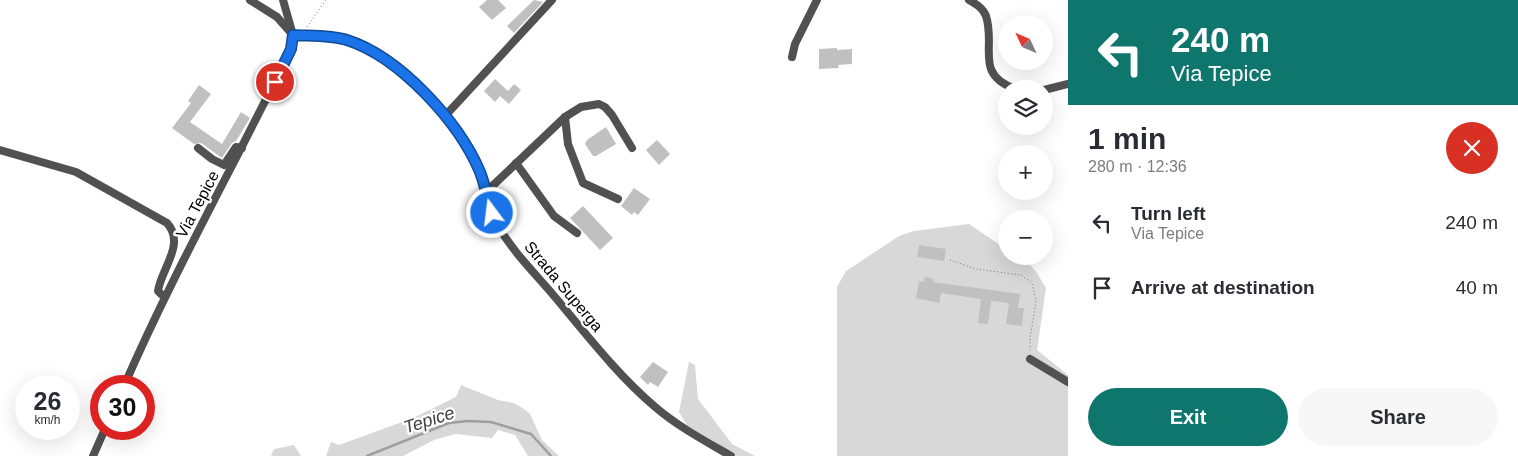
<!DOCTYPE html>
<meta charset="utf-8">
<style>
body{margin:0;font-family:Arial,sans-serif;background:#f7f7f7;color:#2b2b33;height:100vh;display:flex;flex-direction:column;font-size:19px;white-space:nowrap}
*{box-sizing:border-box;margin:0}
p{font-size:16px;color:#7c7c81}
.icon{flex:none;width:28px;height:28px;fill:none;stroke:currentColor;stroke-width:2;stroke-linecap:round;stroke-linejoin:round}
.map{position:relative;flex:1;overflow:hidden}
.sheet{display:flex;flex-direction:column;background:#fff;width:450px}
.sheet>*{flex:none}
.top-card{background:#0f766e;color:#fff;overflow:hidden}
.needle{width:32px;rotate:314deg}
.buttons{position:absolute;left:998px;top:15px;display:grid;gap:10px}
.buttons a{display:grid;place-items:center;width:55px;height:55px;border-radius:50%;background:#fff;box-shadow:0 5px 20px #0002;font-size:25px}
.speed{position:absolute;left:15px;top:375px;display:flex;gap:10px;font-size:25px;font-weight:700;text-align:center}
.speed>*{display:grid;place-content:center;width:65px;height:65px;border-radius:50%;background:#fff;box-shadow:0 5px 20px #0002;line-height:1}
.speed small{font-size:12px;font-weight:400}
.speed .limit{border:8px solid #d22;background:#fff;color:#111}
.pin{position:absolute;display:grid;place-items:center;width:42px;height:42px;color:#fff;margin:-21px;border:2px solid #fff;border-radius:50%;box-shadow:0 1px 5px #0007}
.me{position:absolute;width:55px;margin:-28px;rotate:345deg;stroke-linejoin:round;filter:drop-shadow(0 0 4px #0008)}
.turn{display:flex;align-items:center;gap:18px;height:105px;padding:0 20px;font-size:22px}
.turn .icon{width:65px;height:65px;stroke-width:2.5}
.turn b{display:block;font-size:35px;line-height:42px}
.round{display:grid;place-items:center;flex:none;width:52px;height:52px;border-radius:26px;background:#f7f7f7}
.overview{display:flex;align-items:center;justify-content:space-between;height:85px;padding:0 20px}
h1{font-size:30px;font-weight:800;line-height:38px}
.primary-button{display:flex;gap:10px;margin-top:auto;padding:10px 20px}
.primary-button a{flex:1;height:58px;border-radius:30px;background:#0f766e;color:#fff;font-size:20px;font-weight:800;line-height:58px;text-align:center}
.primary-button a+a{background:#f7f7f7;color:#2b2b33}
ul{padding:0;list-style:none}
li{display:flex;align-items:center;gap:15px;height:65px;padding:0 20px}
li div{flex:1}
li b{display:block;font-size:19px}
li em{font-style:normal}
main{display:flex;flex:1;min-height:0}
.map>svg:first-child{display:block}
</style>
<main>
<div class="map">
<svg width="1068" height="456" viewBox="0 0 1068 456">
<rect width="100%" height="100%" fill="#fff"/>
<g fill="#d8d8d8">
<path d="M969,224L1006,249V256C1029,256 1035,270 1046,288L1037,350L1068,375V456H837V287L846,271L899,236L914,231Z"/>
<path d="M689,362L695,365L698,399L732,444L755,456H737L688,427L679,412Z"/>
<path d="M461,385L498,400L514,403L524,409L530,414L542,440L559,456H528L515,435L498,430L492,438L455,434L434,440L403,456H326L331,442L339,445L413,418L456,397Z"/>
<path d="M294,445L301,456H271L274,449Z"/>
</g>
<g fill="none" stroke-linecap="round" stroke-linejoin="round">
<path stroke="#9f9f9f" stroke-width="2.5" d="M367,456L449,423L468,421L491,422L531,434L551,456"/>
</g>
<g fill="#c0c0c0">
<path d="M487,0H498L506,8L492,20L479,7Z"/>
<path d="M534,0L543,2L514,33L507,26Z"/>
<path d="M837,48V50L852,49V64L838,65L839,68L819,69V49Z"/>
<path d="M495,79L508,91L514,84L521,90L509,104L500,96L495,102L484,91Z"/>
<path d="M199,85L211,94L190,122L222,144L241,112L250,118L236,141L232,143L222,158L201,143L194,144L172,128L191,103L188,101Z"/>
<path d="M606,127L616,144L596,156H593L585,144L587,140Z"/>
<path d="M657,140L670,154L659,165L646,150Z"/>
<path d="M634,188L650,199L638,215L634,212L632,215L621,206Z"/>
<path d="M583,206L613,238L600,250L570,218Z"/>
<path d="M919,245L946,249L944,261L917,257Z"/>
<path d="M925,277L934,279L933,282L1020,294L1018,308H1024L1022,326L1006,324L1009,303L991,301L988,324L978,323L981,299L941,293L939,303L916,298L919,281L924,282Z"/>
<path d="M653,362L668,372L658,387L650,382L648,385L640,377Z"/>
</g>
<g fill="none" stroke-linecap="round" stroke-linejoin="round">
<g stroke="#737373" stroke-width="1" stroke-dasharray="1 2.5" stroke-linecap="butt">
<path d="M307,27L326,0"/>
<path d="M950,260L976,269L1021,275L1032,283L1036,301L1030,339V350"/>
</g>
<g stroke="#515151" stroke-width="8">
<path d="M250,0L277,17L293,35C310,36 330,35 346,39C398,55 460,124 480,173C488,190 488,210 498,226C515,255 539,277 560,303C590,339 619,376 654,406C677,426 705,441 731,456"/>
<path d="M969,0C976,4 983,8 986,16C996,47 974,74 1015,89"/>
<path d="M792,57L795,44L817,0"/>
<path d="M1044,90L1068,84"/>
<path d="M445,116L552,0"/>
<path d="M565,117L568,144L583,183L618,199"/>
<path d="M198,148L212,159L224,165L236,147L242,148"/>
<path d="M0,150L76,172L167,223C186,244 161,269 158,291L164,297"/>
<path d="M516,163L554,216L577,233"/>
<path d="M486,192L565,117L581,107L599,104L605,107L612,115L632,148"/>
<path d="M1030,359L1068,382"/>
<path d="M124,386C174,271 236,162 291,49L293,35L283,0"/>
<path d="M93,456L105,429"/>
</g>
</g>
<g fill="none" stroke-linecap="round" stroke-linejoin="round">
<defs>
<path id="route" d="M275,82L291,49L293,35C310,36 331,35 347,40C400,57 459,122 480,172C485,185 488,200 492,213"/>
</defs>
<use href="#route" stroke="#114b97" stroke-width="12"/>
<use href="#route" stroke="#1a73e8" stroke-width="9"/>
</g>
<g text-anchor="middle" stroke-width="4.5" stroke-linejoin="round" paint-order="stroke">
<g font-size="16" fill="#000" stroke="#fff">
<text transform="translate(197 204) rotate(-62)" y="6">Via Tepice</text>
<text transform="translate(564 286) rotate(50)" y="6">Strada Superga</text>
</g>
<g font-size="18" font-style="italic" fill="#404040" stroke="#fff">
<text transform="translate(429 420) rotate(-18)" y="6">Tepice</text>
</g>
</g>
</svg>
<div class="buttons">
<a><svg class="needle" viewBox="-14 -14 28 28"><path d="M0-13l5 13h-10z" fill="#e53935"/><path d="M0 13l5-13h-10z" fill="#7c7c81"/></svg></a>
<a><svg class="icon" aria-label="layers" viewBox="0 0 24 24"><path d="M12 4l9 5-9 5-9-5zM3 14l9 5 9-5"/></svg></a>
<a>+</a>
<a>−</a>
</div>
<div class="speed"><div>26<small>km/h</small></div><div class="limit">30</div></div>
<div class="pin" style="left:275px;top:82px;background:#d93025"><svg class="icon" aria-label="arrive" viewBox="0 0 24 24"><path d="M6 21V4h12l-3 4 3 4H6"/></svg></div>
<svg class="me" style="left:492px;top:213px" viewBox="-20 -20 40 40"><circle r="17" fill="#1a73e8" stroke="#fff" stroke-width="3"/><path d="M0-11L8 9 0 5-8 9z" fill="#fff"/></svg>
</div>
<section class="sheet">
<div class="top-card">
<div class="turn"><svg class="icon" aria-label="left" viewBox="0 0 24 24"><path d="M17 20v-9H6M10 6l-5 5 5 5"/></svg><div><b>240 m</b>Via Tepice</div></div>
</div>
<div class="overview"><div><h1>1 min</h1><p>280 m · 12:36</p></div><a class="round" style="background:#d93025;color:#fff"><svg class="icon" aria-label="close" viewBox="0 0 24 24"><path d="M6 6l12 12M18 6L6 18"/></svg></a></div>
<ul>
<li><svg class="icon" aria-label="left" viewBox="0 0 24 24"><path d="M17 20v-9H6M10 6l-5 5 5 5"/></svg><div><b>Turn left</b><p>Via Tepice</p></div><em>240 m</em></li>
<li><svg class="icon" aria-label="arrive" viewBox="0 0 24 24"><path d="M6 21V4h12l-3 4 3 4H6"/></svg><div><b>Arrive at destination</b></div><em>40 m</em></li>
</ul>
<div class="primary-button"><a>Exit</a><a>Share</a></div>
</section>
</main>
